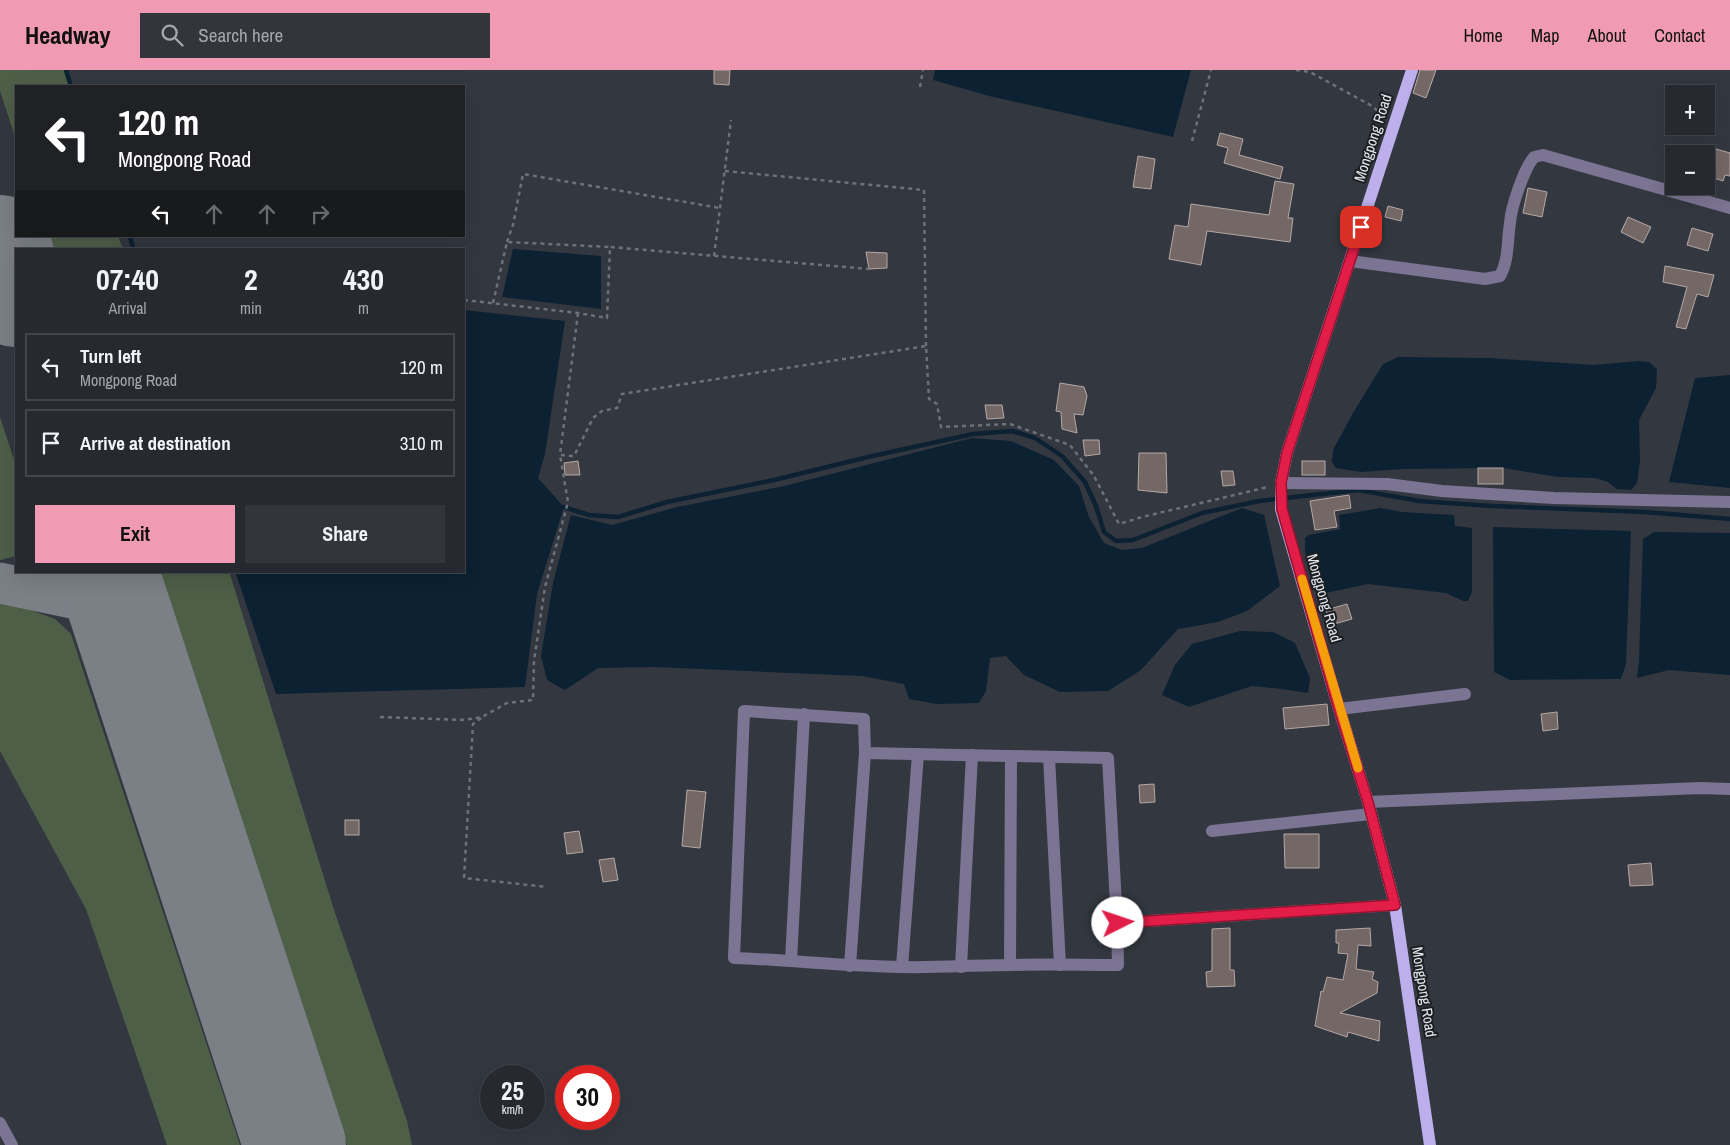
<!DOCTYPE html>
<meta charset="utf-8">
<style>
body{margin:0;font-family:"Archivo Narrow",sans-serif;background:#32363c;color:#f1f3f6;height:100vh;display:flex;flex-direction:column;font-size:19px;white-space:nowrap}
*{box-sizing:border-box;margin:0}
p{font-size:16px;color:#a4a7ab}
.icon{flex:none;width:28px;height:28px;fill:none;stroke:currentColor;stroke-width:2;stroke-linecap:round;stroke-linejoin:round}
.map{position:relative;flex:1;overflow:hidden}
.details{position:absolute;left:15px;top:178px;width:450px;height:325px;display:flex;flex-direction:column;background:#262a30;border-radius:0px;box-shadow:0 5px 20px #0002,0 0 0 1px #42464c}
.details>*{flex:none}
.banner{position:absolute;left:15px;top:15px;width:450px;height:152px;border-radius:0px;box-shadow:0 5px 20px #0002,0 0 0 1px #42464c;background:#202124;color:#fff;overflow:hidden}
.controls{position:absolute;left:1665px;top:15px;display:grid;gap:10px}
.controls a{display:grid;place-items:center;width:50px;height:50px;border-radius:0px;background:#262a30;box-shadow:0 5px 20px #0002,0 0 0 1px #42464c;font-size:25px}
.speed{position:absolute;left:480px;top:995px;display:flex;gap:10px;font-size:25px;font-weight:700;text-align:center}
.speed>*{display:grid;place-content:center;width:65px;height:65px;border-radius:50%;background:#262a30;box-shadow:0 5px 20px #0002,0 0 0 1px #42464c;line-height:1}
.speed small{font-size:12px;font-weight:400}
.speed .limit{border:8px solid #d22;background:#fff;color:#111}
.pin{position:absolute;display:grid;place-items:center;width:42px;height:42px;color:#fff;margin:-21px;border-radius:10px;box-shadow:0 2px 8px #0006}
.me{position:absolute;width:55px;margin:-28px;rotate:86deg;stroke-linejoin:round;filter:drop-shadow(0 0 4px #0008)}
.turn{display:flex;align-items:center;gap:18px;height:105px;padding:0 20px;font-size:22px}
.turn .icon{width:65px;height:65px;stroke-width:2.5}
.turn b{display:block;font-size:35px;line-height:42px}
.lanes{display:flex;align-items:center;height:48px;padding:0 20px;background:#0003;justify-content:center;gap:25px;direction:ltr}
.lanes .off{opacity:.35}
.eta{display:flex;justify-content:space-evenly;align-items:center;height:85px;text-align:center}
.eta b{font-size:30px;font-weight:700;line-height:35px}
.cta{display:flex;gap:10px;margin-top:auto;padding:10px 20px}
.cta a{flex:1;height:58px;border-radius:0px;background:#f09ab4;color:#111;font-size:20px;font-weight:700;line-height:58px;text-align:center}
.cta a+a{background:#32363c;color:#f1f3f6}
ul{padding:0;list-style:none}
li{display:flex;align-items:center;gap:15px;height:68px;margin:0 10px 8px;padding:0 10px;border:2px solid #42464c;border-radius:0px}
li div{flex:1}
li b{display:block;font-size:19px}
li em{font-style:normal}
header{display:flex;align-items:center;gap:30px;box-sizing:border-box;height:70px;padding:0 25px;background:#f09ab4;color:#111}
header strong{font-size:24px}
nav{display:flex;gap:28px;margin-inline-start:auto;font-size:18px}
.search{width:350px;height:45px;background:#32363c;display:flex;align-items:center;gap:12px;box-sizing:border-box;padding:0 18px;border-radius:0px;color:#a4a7ab;font-size:19px}
.map>svg:first-child{display:block}
</style>
<header>
<strong>Headway</strong>
<div class="search"><svg class="icon" aria-label="search" viewBox="0 0 24 24"><circle cx="10" cy="10" r="6"/><path d="M15 15l6 6"/></svg>Search here</div>
<nav><a>Home</a><a>Map</a><a>About</a><a>Contact</a></nav>
</header>
<div class="map">
<svg width="1730" height="1075" viewBox="0 0 1730 1075">
<rect width="100%" height="100%" fill="#333840"/>
<g fill="#4e5f48">
<path d="M0,0H64L69,16H16V70L0,21Z"/>
<path d="M48,166H118L123,179H52Z"/>
<path d="M0,347L16,396V486L0,490Z"/>
<path d="M158,501H229L334,840L407,1051L412,1075H347Z"/>
<path d="M0,534L30,540L55,549L71,564L240,1075H167L86,839L0,681Z"/>
</g>
<g fill="#0c2132">
<path d="M935,0H1191L1173,67L989,26L933,10Z"/>
<path d="M513,179L601,186V239L502,227Z"/>
<path d="M464,240L565,251L545,384L538,408L564,437L537,524L525,617L276,624L235,501H464Z"/>
<path d="M1398,287L1489,288L1593,295L1639,291L1649,292L1657,299L1656,318L1639,350L1640,391L1637,413L1631,420L1617,419L1608,412L1595,408L1558,407L1503,398L1403,399L1361,402L1336,398L1332,392L1333,380L1353,343L1383,294Z"/>
<path d="M1730,305V418L1669,412L1695,308Z"/>
<path d="M972,368L1011,371L1054,390L1079,416L1089,447L1104,473L1122,480L1142,478L1242,438L1264,445L1280,516L1247,541L1218,552L1178,559L1141,600L1108,621L1060,622L1024,605L1006,586L990,588L986,621L979,633L937,634L909,629L904,614L862,606L654,597L598,598L565,620L547,610L541,586L553,513L571,445L612,455L677,437L784,416Z"/>
<path d="M1381,438L1402,442L1454,445L1455,456L1472,458V522L1468,531H1463L1446,523L1368,514L1321,524L1315,521C1309,503 1304,486 1305,468L1309,465L1340,459L1339,445Z"/>
<path d="M1493,457L1631,461L1626,594L1621,609L1510,610L1494,602Z"/>
<path d="M1654,462L1730,463V605L1669,600L1637,608L1639,591L1643,469Z"/>
<path d="M1240,561L1273,562L1295,573L1310,608L1308,623L1282,619L1252,616L1189,637L1162,625L1175,595L1192,574Z"/>
</g>
<g fill="none" stroke-linecap="round" stroke-linejoin="round">
<g stroke="#0c2132" stroke-width="4.5">
<path d="M66,0L71,16"/>
<path d="M130,166L133,179"/>
<path d="M564,437L589,445L618,447L667,432L774,410L868,387L973,364L1012,361L1035,368L1062,386L1085,412L1096,436L1104,462L1116,471L1133,470L1202,443L1259,431L1358,420L1419,431L1492,436L1645,442L1730,449"/>
</g>
<path stroke="#7b7f86" stroke-width="41" d="M0,513L96,533C116,541 118,548 128,566"/>
<g stroke="#7b7f86" stroke-width="102">
<path d="M0,176L16,226"/>
<path d="M107,501L295,1075"/>
</g>
</g>
<g fill="#746866" stroke="#b5a8a5">
<path d="M714,0H730L729,15L714,14Z"/>
<path d="M1420,0H1436L1426,28L1413,23Z"/>
<path d="M1220,63L1243,69L1239,85L1283,97L1280,109L1224,93L1228,78L1217,75Z"/>
<path d="M1716,79L1730,83V106L1725,105L1723,111L1708,106Z"/>
<path d="M1138,86L1155,89L1151,119L1133,117Z"/>
<path d="M1275,111L1294,114L1288,148H1293L1290,172L1207,161L1201,195L1169,189L1175,155L1188,157L1191,134L1269,145Z"/>
<path d="M1528,118L1547,122L1542,147L1523,143Z"/>
<path d="M1388,136L1403,140L1401,151L1385,147Z"/>
<path d="M1628,147L1651,157L1643,173L1621,162Z"/>
<path d="M1692,158L1713,164L1708,181L1687,175Z"/>
<path d="M866,182L887,183V198L869,199Z"/>
<path d="M1665,196L1714,205L1708,227L1697,224L1686,259L1676,257L1687,217L1663,212Z"/>
<path d="M1060,313L1084,317L1087,326L1083,345L1074,344L1077,363L1062,359L1061,342L1056,341Z"/>
<path d="M985,335H1002L1004,348L987,349Z"/>
<path d="M1083,370H1099L1100,384L1085,386Z"/>
<path d="M1139,383H1166L1167,423L1138,420Z"/>
<path d="M578,391L580,405H565L564,393Z"/>
<rect x="1302" y="391" width="23" height="14"/>
<rect x="1478" y="398" width="25" height="16"/>
<path d="M1221,401H1233L1235,415L1223,416Z"/>
<path d="M1349,425L1351,438L1334,441L1337,457L1315,460L1310,431Z"/>
<path d="M1347,534L1352,549L1331,555L1326,540Z"/>
<path d="M1327,634L1329,655L1285,659L1283,638Z"/>
<path d="M1557,642L1558,659L1543,661L1541,644Z"/>
<path d="M1154,714L1155,732L1140,733L1139,715Z"/>
<path d="M687,720L706,722L700,778L682,776Z"/>
<rect x="345" y="750" width="14" height="15"/>
<path d="M579,761L583,782L567,784L564,763Z"/>
<path d="M1284,764H1319V798H1285Z"/>
<path d="M614,788L618,810L603,812L599,790Z"/>
<path d="M1651,793L1653,815L1630,816L1628,795Z"/>
<path d="M1230,858V900H1234L1235,916L1207,917L1206,902L1212,901V859Z"/>
<path d="M1370,858L1371,876L1358,875L1356,899L1374,902L1372,909L1378,912L1377,923L1340,943L1380,951L1379,971L1348,962L1347,967L1315,956L1321,921L1323,922L1327,907L1343,910L1348,884L1338,883L1339,873H1336V860Z"/>
</g>
<g fill="none" stroke-linecap="round" stroke-linejoin="round">
<g stroke="#6d7178" stroke-width="2.5" stroke-dasharray="4 4" stroke-linecap="butt">
<path d="M1296,0L1310,2L1372,36L1384,46"/>
<path d="M920,17L923,0"/>
<path d="M1192,71L1211,0"/>
<path d="M725,101L924,120L926,276"/>
<path d="M507,172L513,155L523,104L720,138"/>
<path d="M714,186L731,50"/>
<path d="M464,230L578,243L607,248L610,177L869,199"/>
<path d="M493,233L507,172L610,177"/>
<path d="M578,243L560,385L574,386L593,348L602,341L617,338L622,324L926,276L929,329L937,334L941,357L1010,354L1070,375L1094,406L1119,454L1142,447L1268,417"/>
<path d="M380,647L464,650L482,647L507,633L533,630L534,591L545,517L568,432L560,385"/>
<path d="M481,648L473,654L464,808L547,817"/>
</g>
<g stroke="#7b7492" stroke-width="12">
<path d="M1350,191L1485,209L1500,206C1509,190 1507,172 1510,153C1511,137 1524,99 1534,87L1543,85L1730,138"/>
<path d="M1281,413L1387,414L1442,421L1554,428L1730,432"/>
<path d="M1339,639L1465,624"/>
<path d="M744,641L864,649L865,683L1108,688L1117,853L1118,895C1082,895 1047,894 1011,895C974,895 938,898 901,897C845,896 789,890 734,888Z"/>
<path d="M1049,687L1060,895"/>
<path d="M1368,732L1700,718L1730,719"/>
<path d="M1212,761L1371,744"/>
<path d="M1117,853L1395,835"/>
<path d="M791,891L804,644"/>
<path d="M1010,895L1011,686"/>
<path d="M850,896L865,683"/>
<path d="M902,897L918,684"/>
<path d="M961,897L972,685"/>
<path d="M0,1053L12,1075"/>
</g>
<path stroke="#bdafec" stroke-width="12" d="M1412,0L1287,383L1281,413V439L1339,639L1368,732L1395,835L1430,1075"/>
</g>
<g fill="none" stroke-linecap="round" stroke-linejoin="round">
<defs>
<path id="route" d="M1118,853L1395,835L1368,732L1339,639L1282,439L1281,413L1287,383L1361,157"/>
</defs>
<use href="#route" stroke="#92132f" stroke-width="12"/>
<use href="#route" stroke="#e11d48" stroke-width="9"/>
<path stroke="#f59e0b" stroke-width="9" d="M1302,509L1358,698"/>
</g>
<g text-anchor="middle" stroke-width="4" stroke-linejoin="round" paint-order="stroke">
<g font-size="15" fill="#e5e8ed" stroke="#1d1f23">
<text transform="translate(1373 68) rotate(-72)" y="5">Mongpong Road</text>
<text transform="translate(1324 528) rotate(74)" y="5">Mongpong Road</text>
<text transform="translate(1424 922) rotate(81)" y="5">Mongpong Road</text>
</g>
</g>
</svg>
<div class="controls">
<a>+</a>
<a>−</a>
</div>
<div class="speed"><div>25<small>km/h</small></div><div class="limit">30</div></div>
<div class="pin" style="left:1361px;top:157px;background:#d93025"><svg class="icon" aria-label="arrive" viewBox="0 0 24 24"><path d="M6 21V4h12l-3 4 3 4H6"/></svg></div>
<svg class="me" style="left:1118px;top:853px" viewBox="-20 -20 40 40"><circle r="19" fill="#fff"/><path d="M0-13L10 11 0 6-10 11z" fill="#e11d48"/></svg>
<div class="banner">
<div class="turn"><svg class="icon" aria-label="left" viewBox="0 0 24 24"><path d="M17 20v-9H6M10 6l-5 5 5 5"/></svg><div><b>120 m</b>Mongpong Road</div></div>
<div class="lanes"><svg class="icon" aria-label="left" viewBox="0 0 24 24"><path d="M17 20v-9H6M10 6l-5 5 5 5"/></svg><svg class="icon off" aria-label="ahead" viewBox="0 0 24 24"><path d="M12 20V5M6 11l6-6 6 6"/></svg><svg class="icon off" aria-label="ahead" viewBox="0 0 24 24"><path d="M12 20V5M6 11l6-6 6 6"/></svg><svg class="icon off" aria-label="right" viewBox="0 0 24 24"><path d="M7 20v-9h11M14 6l5 5-5 5"/></svg></div>
</div>
<section class="details">
<div class="eta">
<div><b>07:40</b><p>Arrival</p></div>
<div><b>2</b><p>min</p></div>
<div><b>430</b><p>m</p></div>
</div>
<ul>
<li><svg class="icon" aria-label="left" viewBox="0 0 24 24"><path d="M17 20v-9H6M10 6l-5 5 5 5"/></svg><div><b>Turn left</b><p>Mongpong Road</p></div><em>120 m</em></li>
<li><svg class="icon" aria-label="arrive" viewBox="0 0 24 24"><path d="M6 21V4h12l-3 4 3 4H6"/></svg><div><b>Arrive at destination</b></div><em>310 m</em></li>
</ul>
<div class="cta"><a>Exit</a><a>Share</a></div>
</section>
</div>
